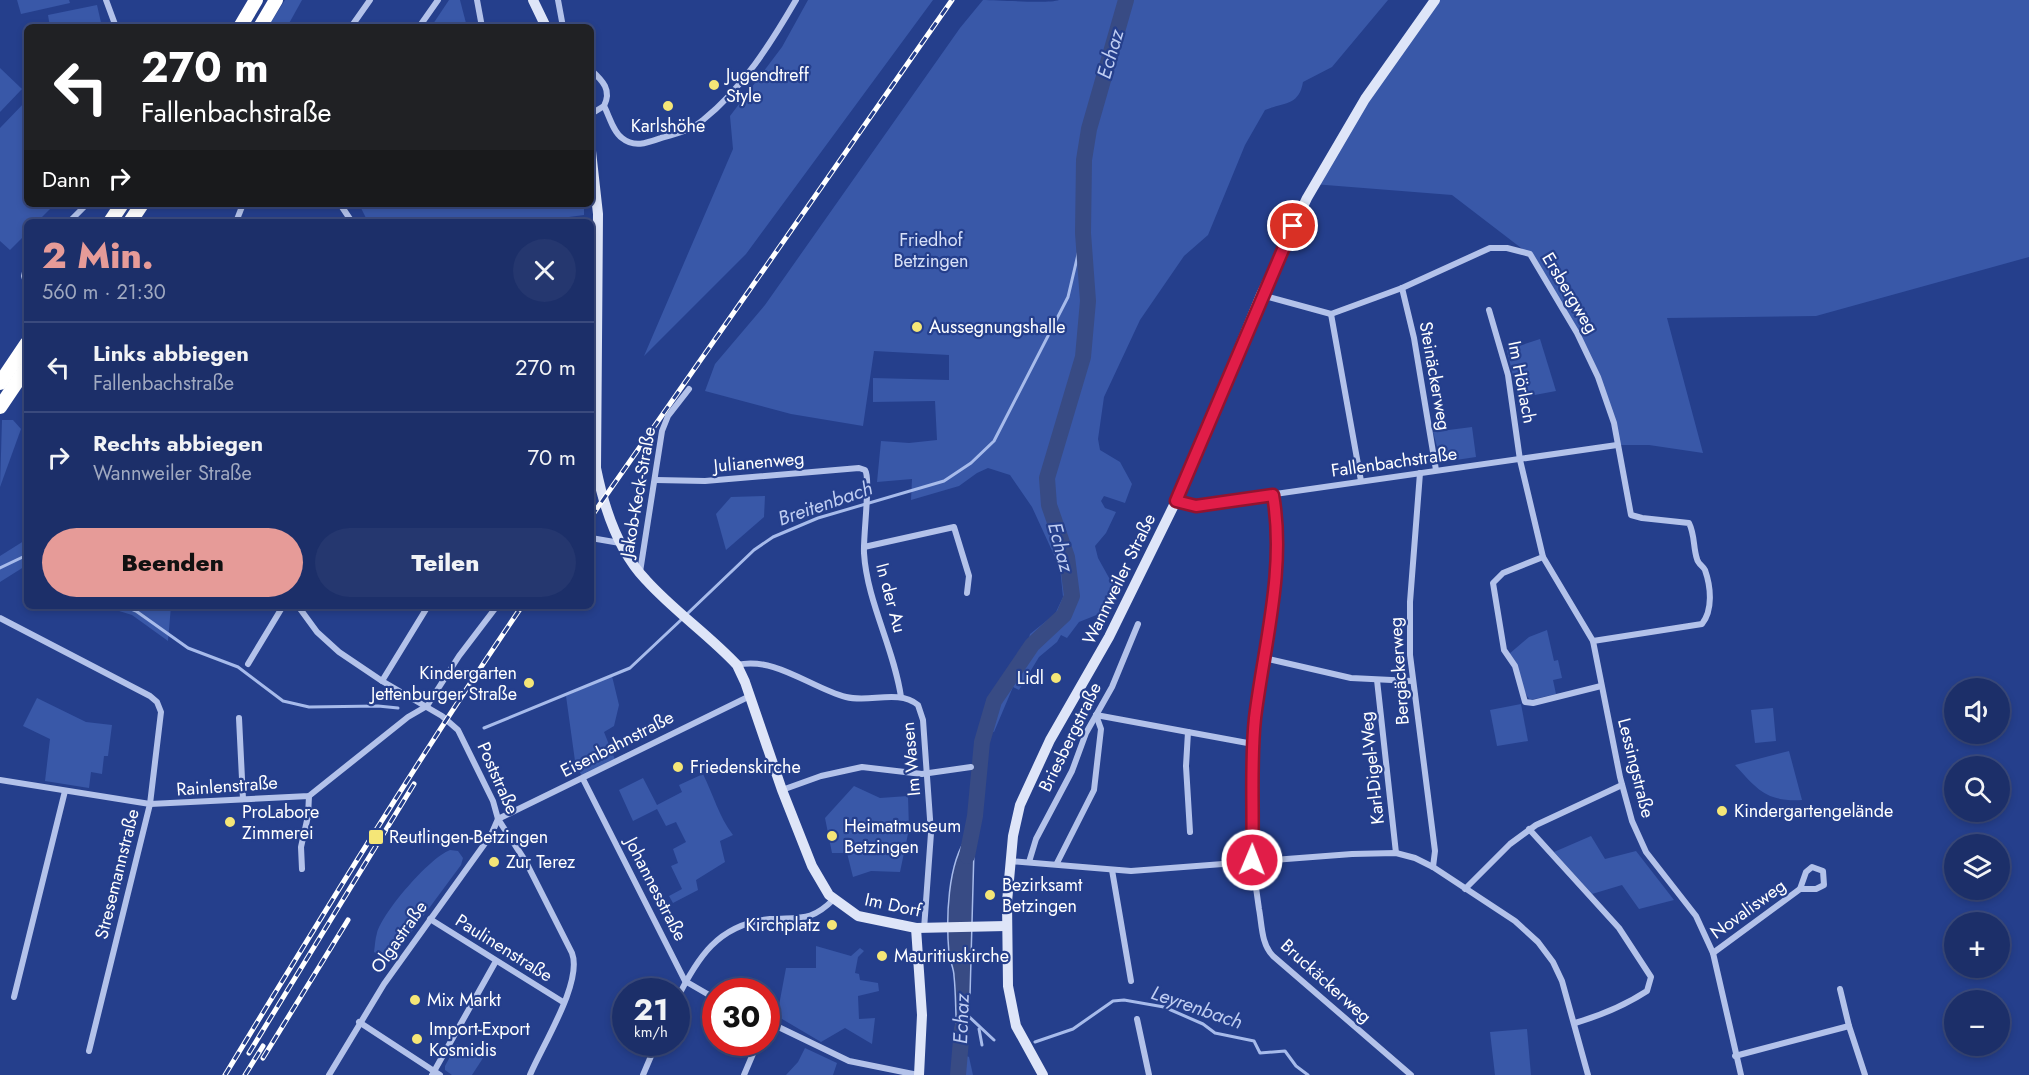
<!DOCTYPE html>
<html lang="de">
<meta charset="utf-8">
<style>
body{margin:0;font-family:Jost,sans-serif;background:#25376f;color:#f1f3f6;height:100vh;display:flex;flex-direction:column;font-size:22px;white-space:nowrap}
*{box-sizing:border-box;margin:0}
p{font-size:20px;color:#a0a9c0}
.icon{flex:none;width:33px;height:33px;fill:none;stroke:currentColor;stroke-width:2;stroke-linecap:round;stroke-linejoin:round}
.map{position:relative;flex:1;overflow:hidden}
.details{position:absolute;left:24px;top:219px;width:570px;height:390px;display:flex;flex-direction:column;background:#1c2f69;border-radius:9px;box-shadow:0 3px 9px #0003,0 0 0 2px #3a4a7d}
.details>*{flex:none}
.banner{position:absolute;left:24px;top:24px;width:570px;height:183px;border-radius:9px;box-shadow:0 3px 9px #0003,0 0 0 2px #3a4a7d;background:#202124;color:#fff;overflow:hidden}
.fabs{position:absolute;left:1944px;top:678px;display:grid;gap:12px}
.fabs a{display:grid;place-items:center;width:66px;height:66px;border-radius:50%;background:#1c2f69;box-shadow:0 3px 9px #0003,0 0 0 2px #3a4a7d;font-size:30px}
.speed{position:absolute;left:612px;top:978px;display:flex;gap:12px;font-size:30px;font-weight:700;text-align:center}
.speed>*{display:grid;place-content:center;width:78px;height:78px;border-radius:50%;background:#1c2f69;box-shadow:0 3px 9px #0003,0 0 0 2px #3a4a7d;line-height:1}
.speed small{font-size:15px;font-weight:400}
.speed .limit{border:9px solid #d22;background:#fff;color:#111}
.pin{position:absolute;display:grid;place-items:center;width:51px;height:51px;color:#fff;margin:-26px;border:3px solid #fff;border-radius:50%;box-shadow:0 2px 6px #0007}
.me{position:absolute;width:66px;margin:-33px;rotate:1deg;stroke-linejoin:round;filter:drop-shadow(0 0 4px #0008)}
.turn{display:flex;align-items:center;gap:21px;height:126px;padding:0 18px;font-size:27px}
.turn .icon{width:78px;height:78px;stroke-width:2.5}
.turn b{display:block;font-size:42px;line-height:51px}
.then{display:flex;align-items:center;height:57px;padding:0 18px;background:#0003;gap:12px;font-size:22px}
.round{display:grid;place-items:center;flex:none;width:63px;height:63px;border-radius:32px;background:#25376f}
.headline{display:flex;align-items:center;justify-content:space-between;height:102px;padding:0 18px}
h1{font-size:36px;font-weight:800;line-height:45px;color:#e69b98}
.button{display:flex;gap:12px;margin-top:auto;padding:12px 18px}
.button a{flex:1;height:69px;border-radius:36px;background:#e69b98;color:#111;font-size:24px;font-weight:800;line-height:69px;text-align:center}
.button a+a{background:#25376f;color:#f1f3f6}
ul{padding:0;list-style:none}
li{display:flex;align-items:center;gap:18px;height:90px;padding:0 18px;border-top:2px solid #3a4a7d}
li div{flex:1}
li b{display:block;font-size:22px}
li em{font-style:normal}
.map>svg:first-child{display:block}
</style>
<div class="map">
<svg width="2029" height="1075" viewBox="0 0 2029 1075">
<rect width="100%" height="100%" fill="#253f8c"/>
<g fill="#3958a8">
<path d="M17,0H69L70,3L21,14Z"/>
<path d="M285,0H302L287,27H268Z"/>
<path d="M449,0H460L467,27H431Z"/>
<path d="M808,0H933L746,254L644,356L733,149L730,116L782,47Z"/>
<path d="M983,0C999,0 1049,4 1059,0H1388L1332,67L1303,82C1299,106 1284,102 1265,110L1245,145L1208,235L1184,256L1140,320L1104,397L1098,439L1100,450L1120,462L1132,484L1125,503L1104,496L1101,501L1105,508L1116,512L1106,533L1095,546L1098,558L1113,585L1099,614L1079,622L1067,638L1061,635L1057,642L1039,657L1019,690L1013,687L994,732L986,731L994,706L1022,663L1030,634L1055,614L1063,597L1060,568L1032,507L1010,475L988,468L977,473L959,486L911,500L912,479L877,482L881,441L909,443L937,440L935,401L873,402V378L949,380V355L874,351L863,426L791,414L705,391L715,364L765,305L960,28Z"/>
<path d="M1434,0H2029V257L1816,316L1667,318L1703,453L1649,445H1617L1614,423L1598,377L1534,258L1452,195L1313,184Z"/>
<path d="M97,5L102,27H50L48,15Z"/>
<path d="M0,68L22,89L0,112Z"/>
<path d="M27,100V204H55L37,222H27V233L10,250L0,241V128Z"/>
<path d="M359,204H584V215L531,222H368Z"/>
<path d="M1540,339L1556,391L1518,398L1507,350Z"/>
<path d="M2,420H13L21,429L0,487Z"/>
<path d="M1472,427L1476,457L1449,461L1440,458L1433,432Z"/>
<path d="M765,496L764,517L726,550L716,514L731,497Z"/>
<path d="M27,539V565L0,582V556Z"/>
<path d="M103,606H171L168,641L132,615Z"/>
<path d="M1547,630L1554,661L1558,660L1562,678L1553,680L1556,694L1530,700C1518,686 1522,667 1509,654L1529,637Z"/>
<path d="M612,676L619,705L614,726L604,732L616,762L583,779L575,761L566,696Z"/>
<path d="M37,698L86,722L112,725L108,756H104L102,774L91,772L89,788L45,781L50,739L23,726Z"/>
<path d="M1521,704L1528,741L1497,746L1490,710Z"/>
<path d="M1773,708L1776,741L1755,743L1751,710Z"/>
<path d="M1789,751L1802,800C1766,802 1757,789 1735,765Z"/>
<path d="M703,774C713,794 719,817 733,835L720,841L725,862L696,880L698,890L673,903L669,896L682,889L671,866L678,863L673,849L686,842L676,822L666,826L657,809L633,821L619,790L643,778L657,805L682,792L679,785Z"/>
<path d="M854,786L880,798L908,796L909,829L900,872L871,871L853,877L847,853H832L825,818Z"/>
<path d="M1591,836L1605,859L1636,851L1674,900L1639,909L1622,885L1592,894L1554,852Z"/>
<path d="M450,850L458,851L463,858L461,865L390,961L374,952C375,946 375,939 377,933C383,912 429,858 450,850Z"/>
<path d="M816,946L851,956L860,948L864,951L858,957L855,973L859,974L860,980L878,983L879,991L858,996L859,1019L875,1018L872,1044L845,1028L821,1042L777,1016L786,968H816Z"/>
<path d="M1527,1029L1531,1075H1495L1490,1032Z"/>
<path d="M457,1044L483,1058L472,1075H452L445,1070V1066Z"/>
<path d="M805,1048L837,1063L833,1075H786L798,1062Z"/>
<path d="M960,1053L969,1057L973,1075H958Z"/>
</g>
<path fill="#384b84" stroke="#a7bbeb" stroke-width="1.5" d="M968,836H971L974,849L970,996L960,1051C954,1022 957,1004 954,976C954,969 950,961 949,954C946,920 947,863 968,836Z"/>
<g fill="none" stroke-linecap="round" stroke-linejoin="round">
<g stroke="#a7bbeb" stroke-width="3">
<path d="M0,568L27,555"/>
<path d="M124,606L136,611L188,648L238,667L283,701L309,707L378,706L398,708"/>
<path d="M687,614L754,550L773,537L818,518L944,481L971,463L994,441L1068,297L1083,233"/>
<path d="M484,728L630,668L682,619"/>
<path d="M964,1012L994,1040"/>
<path d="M979,1029L982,1045"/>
<path d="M1035,1042L1073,1029L1113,1001L1124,1000L1164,1007L1203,1024L1215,1033L1254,1041L1260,1053L1285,1051L1296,1066L1308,1075"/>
</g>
<g stroke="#384b84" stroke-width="16">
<path d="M967,856L975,816L982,742L994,701L1032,645L1064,615L1072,596L1067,557L1049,505L1047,478L1083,357L1088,301L1083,233L1084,160L1089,129L1126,0"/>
<path d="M958,1075L962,1028"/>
</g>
<g stroke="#b3c2ea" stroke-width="6">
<path d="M106,0L116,27"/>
<path d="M477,0L482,27"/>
<path d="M558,0L563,27"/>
<path d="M351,27L370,0"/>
<path d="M419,27L438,0"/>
<path d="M591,70C603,81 612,90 604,106L591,114"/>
<path d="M604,106C609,115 613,132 622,138C634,148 647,143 661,138C675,134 691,130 703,120C742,89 771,43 796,0"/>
<path d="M340,204L352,222"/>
<path d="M69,222L87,204"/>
<path d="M236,222L243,204"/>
<path d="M27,264L24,276L27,285"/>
<path d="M1402,288L1414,338L1436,470"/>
<path d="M1261,295L1331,314L1402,288L1490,248H1507L1530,254L1577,333L1598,377L1614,423L1631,515L1642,518L1689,523C1695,535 1693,547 1697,559C1698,564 1703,566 1705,570C1711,587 1713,610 1702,624L1593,641"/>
<path d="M1489,310L1508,375L1520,460L1543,557L1593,641L1620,777L1632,821L1646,852L1696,916L1713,953L1741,1075"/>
<path d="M1331,314L1361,481"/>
<path d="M1420,473L1410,602V655L1435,851L1433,867"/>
<path d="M656,480L705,481L859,468L865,470C871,478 863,536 864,553C867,602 894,648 901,697"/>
<path d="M1273,495C1285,569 1264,644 1255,717C1248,779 1249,847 1259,909C1262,924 1261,944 1273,956L1411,1075"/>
<path d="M1176,501L1187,505H1199L1617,445"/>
<path d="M591,538L620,543"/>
<path d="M864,547L954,527L969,576L967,593"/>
<path d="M1543,557L1503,573L1493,583L1504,650L1515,666L1525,702L1533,703L1601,686"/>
<path d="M640,572L662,431L668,416L689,389"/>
<path d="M298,606L317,632L339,652L382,681L442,716L458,730L493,801L498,819L526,862L572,953C583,982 542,1046 530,1075"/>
<path d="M0,618L150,696L157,702L161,712L150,804L89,1051"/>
<path d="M1264,658L1351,678L1412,681"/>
<path d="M248,664L283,606"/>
<path d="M737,665C775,656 811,688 846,697C870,703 898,689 918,705L923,720L931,833L924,929"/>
<path d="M1377,680L1396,853"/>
<path d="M382,681L428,606"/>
<path d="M1096,715L1253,744"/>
<path d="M239,718L243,799"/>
<path d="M1188,732L1186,766L1190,832"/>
<path d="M583,779L685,981L716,999"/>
<path d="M0,780L150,804L309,796L408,717L427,706L459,656L497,606"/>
<path d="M782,790L821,776L862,767L922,774L971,767"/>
<path d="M498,819L750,696"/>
<path d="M1529,829L1619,928L1651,977L1647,991C1624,1006 1602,1015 1575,1023"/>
<path d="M1010,861L1131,871L1352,854L1396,853L1415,858L1433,867L1515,921L1538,942L1553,962L1562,981L1588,1075"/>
<path d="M1029,862L1036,839L1072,771L1086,733L1112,687L1138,624"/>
<path d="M1057,863L1094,790L1101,729L1096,715"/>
<path d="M1812,867L1823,871L1824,885L1816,889H1800L1806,872Z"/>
<path d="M302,869L301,847L308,816L309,796"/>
<path d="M1112,870L1131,981"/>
<path d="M1465,889L1510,844L1536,825L1622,785"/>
<path d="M430,919L563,1002"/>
<path d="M1713,953L1800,889"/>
<path d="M1840,989L1849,1026L1865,1075"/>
<path d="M14,997L65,791"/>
<path d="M676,1001C697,958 718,924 770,919C801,917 811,922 834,899"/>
<path d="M1137,1019L1149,1075"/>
<path d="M766,1021L849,1061L918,1075"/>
<path d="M359,1022L440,1075"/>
<path d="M1735,1056L1849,1026"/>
<path d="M329,1075L384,984L491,835L498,819"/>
<path d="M432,1075L496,961"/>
<path d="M643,1075L657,1042"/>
<path d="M744,1075L758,1042"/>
</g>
<g stroke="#dee5f8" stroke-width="10">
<path d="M533,0L546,27"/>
<path d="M591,151L598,214L596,468C604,508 618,551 646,580C674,611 709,635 737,665L745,682L782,790L812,866L829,895L858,916L916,928L1006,926"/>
<path d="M916,928L922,1015L919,1075"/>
<path d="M1043,1075L1016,1026L1008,986L1007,902L1013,836L1020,805L1050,740L1109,637L1176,501L1261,295L1307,198L1365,99L1435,0"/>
</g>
<g stroke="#fff" stroke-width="14">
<path d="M240,27L256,0"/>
<path d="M260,27L276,0"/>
<path d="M110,222L122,204"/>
<path d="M130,222L142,204"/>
<path d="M0,383L27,343"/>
<path d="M0,407L27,367"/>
</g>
<defs>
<g id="rail">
<path d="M591,517L952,0"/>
<path d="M249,1053L414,784"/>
<path d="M263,1058L348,920"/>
<path d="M225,1075C321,917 418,759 522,606"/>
<path d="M245,1075L263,1046"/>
</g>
</defs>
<use href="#rail" stroke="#fff" stroke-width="5"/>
<use href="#rail" stroke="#253f8c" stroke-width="3" stroke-dasharray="9" stroke-linecap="butt"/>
</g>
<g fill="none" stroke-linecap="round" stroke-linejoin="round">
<defs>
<path id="route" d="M1252,860C1254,813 1250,765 1255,718C1264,645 1286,569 1273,495L1196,506L1176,501L1293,226"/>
</defs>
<use href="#route" stroke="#92132f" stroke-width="15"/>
<use href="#route" stroke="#e11d48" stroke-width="10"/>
</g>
<g fill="#f5e677" stroke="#253f8c" stroke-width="2">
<circle cx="714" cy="85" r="6"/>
<circle cx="668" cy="106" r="6"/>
<circle cx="917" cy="327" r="6"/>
<circle cx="1056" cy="678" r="6"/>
<circle cx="529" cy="683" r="6"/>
<circle cx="678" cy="767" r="6"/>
<circle cx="1722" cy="811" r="6"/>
<circle cx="230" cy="822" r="6"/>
<circle cx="832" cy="836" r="6"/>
<rect x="368" y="829" width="16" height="16" rx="3"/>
<circle cx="494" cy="862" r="6"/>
<circle cx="990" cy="895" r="6"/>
<circle cx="832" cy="925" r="6"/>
<circle cx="882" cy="956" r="6"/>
<circle cx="415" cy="1000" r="6"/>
<circle cx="417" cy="1039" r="6"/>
</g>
<g text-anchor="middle" stroke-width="4.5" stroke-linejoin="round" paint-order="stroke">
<g font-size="18" fill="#fff" stroke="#253f8c" text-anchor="start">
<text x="726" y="81">Jugendtreff<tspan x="726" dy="21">Style</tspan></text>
<text x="668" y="132" text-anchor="middle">Karlshöhe</text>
<text x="929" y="333">Aussegnungshalle</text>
<text x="517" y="679" text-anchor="end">Kindergarten<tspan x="517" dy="21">Jettenburger Straße</tspan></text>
<text x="1044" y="684" text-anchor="end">Lidl</text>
<text x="690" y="773">Friedenskirche</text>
<text x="1734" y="817">Kindergartengelände</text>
<text x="242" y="818">ProLabore<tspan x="242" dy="21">Zimmerei</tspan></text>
<text x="844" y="832">Heimatmuseum<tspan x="844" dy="21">Betzingen</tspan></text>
<text x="389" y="843">Reutlingen-Betzingen</text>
<text x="506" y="868">Zur Terez</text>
<text x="1002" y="891">Bezirksamt<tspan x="1002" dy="21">Betzingen</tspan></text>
<text x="820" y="931" text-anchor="end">Kirchplatz</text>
<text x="894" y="962">Mauritiuskirche</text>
<text x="427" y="1006">Mix Markt</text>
<text x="429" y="1035">Import-Export<tspan x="429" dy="21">Kosmidis</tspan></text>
</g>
<g font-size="18" fill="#d7e0f8" stroke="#253f8c">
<text x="931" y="246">Friedhof<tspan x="931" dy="21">Betzingen</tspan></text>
</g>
<g font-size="18" fill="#fff" stroke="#253f8c">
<text transform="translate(1570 293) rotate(59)" y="6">Ersbergweg</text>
<text transform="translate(1435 376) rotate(80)" y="6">Steinäckerweg</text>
<text transform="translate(1522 382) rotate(79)" y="6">Im Hörlach</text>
<text transform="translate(759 462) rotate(-5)" y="6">Julianenweg</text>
<text transform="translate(1394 462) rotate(-8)" y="6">Fallenbachstraße</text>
<text transform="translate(638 492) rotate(-80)" y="6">Jakob-Keck-Straße</text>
<text transform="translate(1119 579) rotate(-64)" y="6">Wannweiler Straße</text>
<text transform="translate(891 598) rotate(75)" y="6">In der Au</text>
<text transform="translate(1399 671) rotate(-94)" y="6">Bergäckerweg</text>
<text transform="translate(1070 737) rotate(-64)" y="6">Briesbergstraße</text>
<text transform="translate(617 744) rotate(-27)" y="6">Eisenbahnstraße</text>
<text transform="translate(911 759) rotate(-95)" y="6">Im Wasen</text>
<text transform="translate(1372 768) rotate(-96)" y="6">Karl-Digel-Weg</text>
<text transform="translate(1636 768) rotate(76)" y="6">Lessingstraße</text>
<text transform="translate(498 778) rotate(66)" y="6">Poststraße</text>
<text transform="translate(227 786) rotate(-4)" y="6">Rainlenstraße</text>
<text transform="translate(117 874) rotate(-76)" y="6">Stresemannstraße</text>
<text transform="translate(656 889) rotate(63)" y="6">Johannesstraße</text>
<text transform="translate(893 905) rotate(12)" y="6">Im Dorf</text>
<text transform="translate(1748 909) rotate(-36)" y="6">Novalisweg</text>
<text transform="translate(399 937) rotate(-55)" y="6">Olgastraße</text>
<text transform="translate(504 948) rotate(32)" y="6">Paulinenstraße</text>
<text transform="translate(1326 981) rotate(42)" y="6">Bruckäckerweg</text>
</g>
<g font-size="20" font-style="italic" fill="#bfcdf2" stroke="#253f8c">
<text transform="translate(1110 54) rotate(-74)" y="7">Echaz</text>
<text transform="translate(825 503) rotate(-19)" y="7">Breitenbach</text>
<text transform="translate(1061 547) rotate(75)" y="7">Echaz</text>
<text transform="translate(1197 1007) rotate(19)" y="7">Leyrenbach</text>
<text transform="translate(961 1019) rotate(-88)" y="7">Echaz</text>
</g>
</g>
</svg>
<div class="fabs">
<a><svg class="icon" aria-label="sound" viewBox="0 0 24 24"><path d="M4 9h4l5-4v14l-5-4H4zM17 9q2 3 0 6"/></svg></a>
<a><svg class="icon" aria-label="search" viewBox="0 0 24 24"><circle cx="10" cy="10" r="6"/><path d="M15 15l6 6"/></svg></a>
<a><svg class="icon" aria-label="layers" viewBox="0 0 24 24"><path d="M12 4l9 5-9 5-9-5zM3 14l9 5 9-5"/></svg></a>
<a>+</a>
<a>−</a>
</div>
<div class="speed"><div>21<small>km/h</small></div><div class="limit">30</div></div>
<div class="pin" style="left:1293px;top:226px;background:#d93025"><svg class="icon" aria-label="arrive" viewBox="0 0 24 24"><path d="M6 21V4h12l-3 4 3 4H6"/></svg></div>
<svg class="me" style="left:1252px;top:860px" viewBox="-20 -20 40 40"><circle r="17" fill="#e11d48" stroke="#fff" stroke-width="3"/><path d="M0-11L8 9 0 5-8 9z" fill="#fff"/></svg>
<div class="banner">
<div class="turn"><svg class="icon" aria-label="left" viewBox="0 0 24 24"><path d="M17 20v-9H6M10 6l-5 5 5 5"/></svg><div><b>270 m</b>Fallenbachstraße</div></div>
<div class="then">Dann<svg class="icon" aria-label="right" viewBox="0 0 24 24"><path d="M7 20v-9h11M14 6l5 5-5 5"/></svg></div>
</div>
<section class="details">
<div class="headline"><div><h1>2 Min.</h1><p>560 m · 21:30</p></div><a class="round"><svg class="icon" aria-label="close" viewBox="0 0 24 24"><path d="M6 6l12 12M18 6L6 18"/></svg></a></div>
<ul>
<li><svg class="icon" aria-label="left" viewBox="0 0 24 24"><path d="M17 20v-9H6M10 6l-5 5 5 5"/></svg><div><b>Links abbiegen</b><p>Fallenbachstraße</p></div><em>270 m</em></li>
<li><svg class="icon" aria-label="right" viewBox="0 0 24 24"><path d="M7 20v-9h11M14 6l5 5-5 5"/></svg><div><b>Rechts abbiegen</b><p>Wannweiler Straße</p></div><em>70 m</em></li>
</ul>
<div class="button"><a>Beenden</a><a>Teilen</a></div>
</section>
</div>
